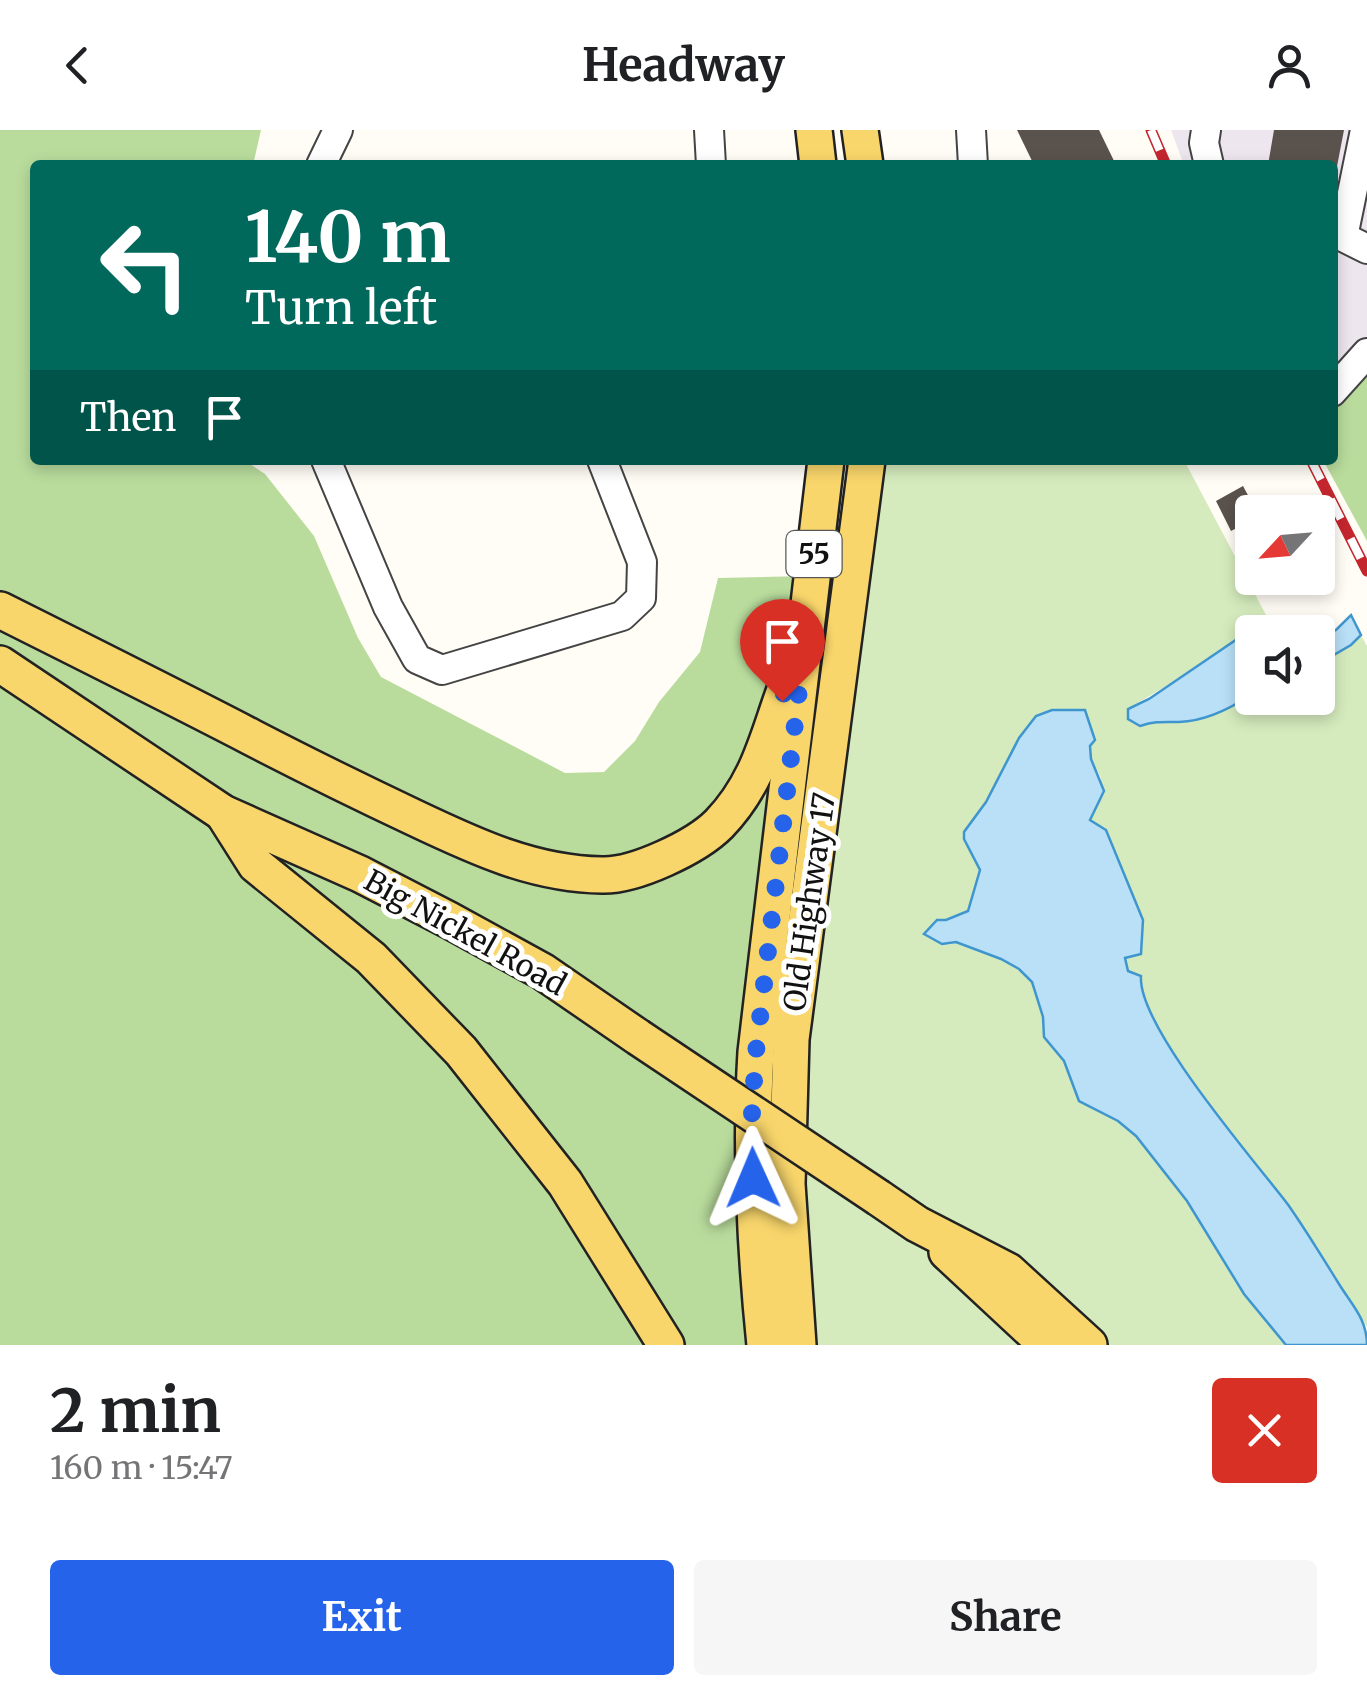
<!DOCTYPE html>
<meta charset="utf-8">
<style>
body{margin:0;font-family:Merriweather,serif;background:#f6f6f6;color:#202124;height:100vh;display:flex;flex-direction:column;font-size:38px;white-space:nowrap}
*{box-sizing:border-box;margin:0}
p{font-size:32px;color:#757577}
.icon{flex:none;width:55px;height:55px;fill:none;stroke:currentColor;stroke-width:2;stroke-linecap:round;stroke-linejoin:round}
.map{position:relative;height:1215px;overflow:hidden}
.side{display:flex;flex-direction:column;background:#fff;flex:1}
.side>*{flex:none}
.hud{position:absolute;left:30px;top:30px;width:1308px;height:305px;border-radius:10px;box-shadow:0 5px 15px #0003;background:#00695c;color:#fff;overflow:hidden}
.needle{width:65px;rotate:244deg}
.fabs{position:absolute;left:1235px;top:365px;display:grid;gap:20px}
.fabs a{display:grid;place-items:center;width:100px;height:100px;border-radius:10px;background:#fff;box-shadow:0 5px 15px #0003;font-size:50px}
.pin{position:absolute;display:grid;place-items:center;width:85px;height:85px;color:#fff;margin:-102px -42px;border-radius:50% 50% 50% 0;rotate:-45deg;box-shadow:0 0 10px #0007}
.pin .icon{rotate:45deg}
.me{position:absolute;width:110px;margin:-55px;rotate:359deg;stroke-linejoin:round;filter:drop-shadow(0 0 8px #0008)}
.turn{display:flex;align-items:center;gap:35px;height:210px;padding:0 50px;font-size:45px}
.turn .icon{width:130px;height:130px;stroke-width:2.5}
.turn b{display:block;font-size:70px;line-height:85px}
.then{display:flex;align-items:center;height:95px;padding:0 50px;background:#0003;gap:20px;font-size:38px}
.round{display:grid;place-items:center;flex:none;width:105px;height:105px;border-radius:10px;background:#f6f6f6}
.headline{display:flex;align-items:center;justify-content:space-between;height:170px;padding:0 50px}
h1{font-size:60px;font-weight:700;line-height:75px}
.primary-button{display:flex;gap:20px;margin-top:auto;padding:20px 50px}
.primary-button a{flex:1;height:115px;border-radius:10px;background:#2563eb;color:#fff;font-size:40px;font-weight:700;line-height:115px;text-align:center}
.primary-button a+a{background:#f6f6f6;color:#202124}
header{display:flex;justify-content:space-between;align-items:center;height:130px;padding:0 50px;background:#fff;font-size:45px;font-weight:700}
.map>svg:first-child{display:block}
</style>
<header><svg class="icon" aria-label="back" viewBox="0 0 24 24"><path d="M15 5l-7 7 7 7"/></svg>Headway<svg class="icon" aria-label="person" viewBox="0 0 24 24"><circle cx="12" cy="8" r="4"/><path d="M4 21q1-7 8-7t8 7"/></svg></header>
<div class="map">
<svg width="1367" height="1215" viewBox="0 0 1367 1215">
<rect width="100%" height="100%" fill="#fffdf5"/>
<path fill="#eee6ef" d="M1171,0H1367V220L1333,259L1332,35H1184Z"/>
<path fill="#d5ebbd" d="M869,330H1184L1275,502C1252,503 1237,503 1222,522L1128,579L1140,596C1155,591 1163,592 1179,592C1206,591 1230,579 1252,564V568H1318V534L1351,515L1361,505L1367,516V1197L1317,1116L1176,929L1147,881L1128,841L1125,828L1141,824C1130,761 1127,743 1090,690L1101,648L1091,629L1090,616L1037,586L1019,608L986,672L964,702V709L980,740L968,782L946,790H937L948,815L956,812L1001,829L1019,839L1032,852L1043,887L1044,907L1064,931L1079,971L1118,991L1136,1006L1187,1071L1256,1180L1286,1215H800L790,1052Z"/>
<g fill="#b9dc9c">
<path d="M0,0H261L253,35H35V330H244L265,344L314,406L358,508L381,547L565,643L604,642L635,611L659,572L700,522L718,448L809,446L765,818L763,1215H0Z"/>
<path d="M1367,220V411L1323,330H1332L1333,259Z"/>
</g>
<g fill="#b9e0f7" stroke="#3f96cf" stroke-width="2.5">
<path d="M1351,485L1361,505L1351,515L1318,534V508L1336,500Z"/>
<path d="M1246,503H1252V564C1230,579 1206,591 1179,592C1163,592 1155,591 1140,596L1128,589V579L1149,569Z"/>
<path d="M1052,580H1085L1095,610L1090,616L1091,629L1104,661L1090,690L1106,700L1143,790L1141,824L1125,828L1128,841L1141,846C1137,896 1255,1031 1289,1076C1307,1102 1323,1128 1339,1154C1352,1175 1367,1189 1367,1215H1286L1244,1164L1187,1071L1136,1006L1118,991L1079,971L1064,931L1044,907L1043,887L1032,852L1019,839L1001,829L956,812L942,814L924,804L937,790H946L968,781L980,740L964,709V702L986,672L1019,608L1036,586Z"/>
</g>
<g fill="#5a524d">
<path d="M1017,0H1099L1116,35H1034Z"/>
<path d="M1274,0H1344L1334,52L1332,35H1268Z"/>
<path d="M1243,356L1257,382H1252V390L1231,401L1216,371Z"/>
<path d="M1258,448H1295L1265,462Z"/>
</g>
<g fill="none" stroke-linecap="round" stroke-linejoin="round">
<defs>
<g id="minor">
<path d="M709,0L711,35"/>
<path d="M971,0L973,35"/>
<path d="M1206,0L1204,13L1209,35"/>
<path d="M1365,0L1343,107L1367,119"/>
<path d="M321,35L338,0"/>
<path d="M1332,262L1367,223"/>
<path d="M326,330L388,477L417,529L442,540L622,486L641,468L642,432L602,330"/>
</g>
<g id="major">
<path d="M814,0L818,35"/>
<path d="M860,0L865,35"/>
<path d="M0,480C84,522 168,564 251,607C305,635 360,662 415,688C476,717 534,744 602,745C635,746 696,717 719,694C771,640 770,579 804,518"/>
<path d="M0,534L223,683L360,744L449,790L542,841L638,907"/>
<path d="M223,683L256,735L371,828L461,921L565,1053L666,1215"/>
<path d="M879,1068L917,1094L1008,1141L1089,1215"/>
<path d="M947,1122L1047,1215"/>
<path d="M765,1215C755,1117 750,1020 756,922L826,330"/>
<path d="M798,1215L787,1054L791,909L867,330"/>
</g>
</defs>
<use href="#minor" stroke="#444" stroke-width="32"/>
<use href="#major" stroke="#222" stroke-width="40"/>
<use href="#minor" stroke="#fff" stroke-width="28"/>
<use href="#major" stroke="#f9d66b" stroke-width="35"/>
<defs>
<g id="rail">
<path d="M1151,0L1166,35"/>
<path d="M1311,330L1367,441"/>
</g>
</defs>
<use href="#rail" stroke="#c4262e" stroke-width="11"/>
<use href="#rail" stroke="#fff" stroke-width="8" stroke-dasharray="22" stroke-linecap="butt"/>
<defs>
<path id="major-bridge" d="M638,907L879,1068"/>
</defs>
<use href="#major-bridge" stroke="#222" stroke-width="40" stroke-linecap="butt"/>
<use href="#major-bridge" stroke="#f9d66b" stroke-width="35"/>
</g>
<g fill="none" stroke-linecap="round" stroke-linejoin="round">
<path stroke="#2563eb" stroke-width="18" stroke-dasharray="0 32.4" d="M753,1048L752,982L756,922L804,518L788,546L782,571"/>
</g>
<g text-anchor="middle" stroke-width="10" stroke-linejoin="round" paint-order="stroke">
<rect fill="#fff" stroke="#585858" stroke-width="2.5" x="786.5" y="401" width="55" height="46" rx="8"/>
<g font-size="28" font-weight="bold" fill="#111">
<text x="814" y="434">55</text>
</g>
<g font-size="30" fill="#111" stroke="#fff">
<text transform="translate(810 772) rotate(-82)" y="10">Old Highway 17</text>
<text transform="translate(465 803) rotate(29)" y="10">Big Nickel Road</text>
</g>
</g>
</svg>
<div class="fabs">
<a><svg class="needle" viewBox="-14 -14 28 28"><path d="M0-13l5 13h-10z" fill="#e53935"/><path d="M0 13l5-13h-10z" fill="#757577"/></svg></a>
<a><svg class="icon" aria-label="sound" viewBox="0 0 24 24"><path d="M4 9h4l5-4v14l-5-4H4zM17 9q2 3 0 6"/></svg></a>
</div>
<div class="pin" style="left:782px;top:571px;background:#d93025"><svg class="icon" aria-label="arrive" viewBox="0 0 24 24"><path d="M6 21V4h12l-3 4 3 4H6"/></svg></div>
<svg class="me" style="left:753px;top:1048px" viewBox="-20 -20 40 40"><path d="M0-17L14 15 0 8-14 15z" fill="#2563eb" stroke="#fff" stroke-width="4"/></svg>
<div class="hud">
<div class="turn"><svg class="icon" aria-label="left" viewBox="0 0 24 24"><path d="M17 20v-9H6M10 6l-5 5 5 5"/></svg><div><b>140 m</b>Turn left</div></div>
<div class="then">Then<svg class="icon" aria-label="arrive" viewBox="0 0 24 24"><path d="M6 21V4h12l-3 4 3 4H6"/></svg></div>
</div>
</div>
<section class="side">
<div class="headline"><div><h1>2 min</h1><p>160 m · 15:47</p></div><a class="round" style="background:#d93025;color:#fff"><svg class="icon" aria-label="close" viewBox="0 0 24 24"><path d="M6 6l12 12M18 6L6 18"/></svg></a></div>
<div class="primary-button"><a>Exit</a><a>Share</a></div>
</section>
